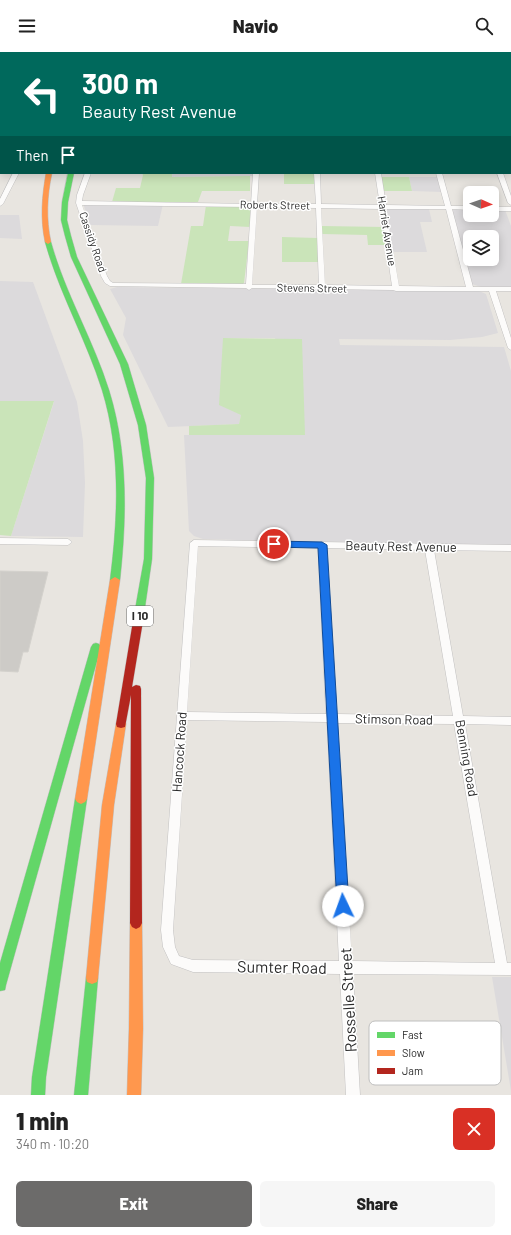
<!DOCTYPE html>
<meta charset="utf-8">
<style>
body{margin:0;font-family:Barlow,sans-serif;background:#f6f6f6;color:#222;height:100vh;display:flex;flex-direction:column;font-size:15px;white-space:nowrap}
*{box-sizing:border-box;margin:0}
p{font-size:13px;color:#767676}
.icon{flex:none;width:22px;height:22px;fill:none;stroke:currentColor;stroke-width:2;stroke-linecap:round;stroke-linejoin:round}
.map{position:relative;height:1043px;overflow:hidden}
.sheet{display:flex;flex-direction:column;background:#fff;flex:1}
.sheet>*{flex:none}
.top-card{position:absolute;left:0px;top:0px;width:511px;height:122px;box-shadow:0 2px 10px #0003;background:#00695c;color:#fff;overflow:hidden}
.needle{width:26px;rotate:92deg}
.controls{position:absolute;left:463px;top:134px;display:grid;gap:8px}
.controls a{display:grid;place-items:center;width:36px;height:36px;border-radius:6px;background:#fff;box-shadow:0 2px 10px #0003;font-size:20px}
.pin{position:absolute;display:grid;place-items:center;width:34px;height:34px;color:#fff;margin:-17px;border:2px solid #fff;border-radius:50%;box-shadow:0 1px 4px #0007}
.me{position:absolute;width:44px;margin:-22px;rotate:357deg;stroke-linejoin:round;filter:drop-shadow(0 0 3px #0008)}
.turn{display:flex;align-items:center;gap:14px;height:84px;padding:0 16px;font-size:18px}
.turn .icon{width:52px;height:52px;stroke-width:2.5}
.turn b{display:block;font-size:28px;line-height:34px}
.then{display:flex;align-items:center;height:38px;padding:0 16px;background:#0003;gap:8px;font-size:15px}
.round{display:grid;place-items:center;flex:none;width:42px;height:42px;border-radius:6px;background:#f6f6f6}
.head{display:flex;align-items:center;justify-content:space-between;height:68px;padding:0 16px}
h1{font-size:24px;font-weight:800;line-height:30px}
.button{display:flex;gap:8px;margin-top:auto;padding:8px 16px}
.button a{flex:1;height:46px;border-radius:6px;background:#6c6b6a;color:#fff;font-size:16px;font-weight:800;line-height:46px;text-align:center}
.button a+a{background:#f6f6f6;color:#222}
header{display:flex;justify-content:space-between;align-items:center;height:52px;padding:0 16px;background:#fff;font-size:18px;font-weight:800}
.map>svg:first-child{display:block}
</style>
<header><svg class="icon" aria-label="menu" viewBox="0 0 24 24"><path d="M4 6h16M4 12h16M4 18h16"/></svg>Navio<svg class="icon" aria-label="search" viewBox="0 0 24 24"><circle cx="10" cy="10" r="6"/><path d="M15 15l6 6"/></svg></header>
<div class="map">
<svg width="511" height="1043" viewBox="0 0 511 1043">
<rect width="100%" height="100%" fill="#e8e5e0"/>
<g fill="#dcdadc" fill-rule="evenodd">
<path d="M172,121H254V124H250L172,125Z"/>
<path d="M409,125H438L442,140L412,139Z"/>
<path d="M163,152L158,174L90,173L84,154V153Z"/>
<path d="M386,157H429L432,170H420L427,200H393Z"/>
<path d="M456,157H470V163H492V158H505L511,174V235H481L472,232L451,159ZM470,185H492V207H470Z"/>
<path d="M0,163H19L22,187L0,186Z"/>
<path d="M0,229L33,230L77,350L83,389L85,431L83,485L11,484L54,350L0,349Z"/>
<path d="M117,235L479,239L486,242L498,281L482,285L450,288L339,287L340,293L504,295L511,319V493L238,488L203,487L194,484L189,479L184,383H305L275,286H223L241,363L239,372L168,375L123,283L126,266L110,237Z"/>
<path d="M492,925H511V1039Z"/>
</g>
<g fill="#cae4b9">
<path d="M263,0H489L262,1Z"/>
<path d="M142,121H172V125L250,124V139H202L198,150H112L116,136H140L143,123Z"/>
<rect x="284" y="121" width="31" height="11"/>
<path d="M380,125H409L412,139H382Z"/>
<path d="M206,153H248L252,156L250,175L230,174L228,189H249L244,231L241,233L181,232L191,174H203Z"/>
<path d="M322,174L385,175L387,193H368L367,183L322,182Z"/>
<path d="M282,185L318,186L319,210H282Z"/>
<path d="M223,286L302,287L305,383H189V374L239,372L241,363L219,353Z"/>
<path d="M0,349H54L11,484L0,483Z"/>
</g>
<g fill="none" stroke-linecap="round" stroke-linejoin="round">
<path stroke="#94d3ea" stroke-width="1.5" d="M486,1L493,0"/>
</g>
<path fill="#cdcbc7" stroke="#d3d1cc" d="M0,519L48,520L28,600H23L18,620L0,619Z"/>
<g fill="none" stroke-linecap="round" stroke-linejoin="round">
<defs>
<g id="street">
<rect x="258" y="0" width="4" height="1"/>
<rect x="0" y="15" width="1" height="2"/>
<rect x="0" y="35" width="1" height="2"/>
<rect x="510" y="40" width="1" height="2"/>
<path d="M13,121H19L3,152L0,154V147Z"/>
<path d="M85,121H91L83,143L82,149L251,152L253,121H259L257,152H316L314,121H320L321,152L380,153L375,121H381L386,153L445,154L436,121H442L451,154H470V158L452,157L473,235H511V239H496L511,286V298L508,296L489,239H396L393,238L252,236L249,238L246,236L110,234L105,231L101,224L76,151L77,143ZM82,153L251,155L246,232L113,231L110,229L107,224ZM257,155L316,156L319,233H252ZM321,156L381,157L392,234L325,233ZM386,157H446L466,235L399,234Z"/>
<path d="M497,121H503L511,144V153L508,151Z"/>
<rect x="492" y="155" width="19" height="4"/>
<path d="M0,486L68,487L72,490L68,493L0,492Z"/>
<path d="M194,488L511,493V499L434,498L463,664L511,665V673L465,672L507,911H511V923L353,922L360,1043H346L340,922L193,920L171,912L163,895L161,878L190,491ZM198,494L318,496L326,662L187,660ZM327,496L425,498L453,664L337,662ZM187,668L327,670L339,909L193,908L179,904L175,895L173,878ZM337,671L454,672L495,911L352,909Z"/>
</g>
<g id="fast">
<rect x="106" y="0" width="4" height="1"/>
<rect x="501" y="0" width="4" height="1"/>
<rect x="510" y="16" width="1" height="4"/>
<rect x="510" y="91" width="1" height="2"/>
<path d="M68,121H74L68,150L67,168L71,184L77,205L128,312L146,373L154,426L152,507L143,569L141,571H135L133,569L144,507L146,426L138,373L120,312L71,205L65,184L61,168L62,150Z"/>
<path d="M46,189L51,190C65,241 93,287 109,338C128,399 127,464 120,528L115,531L110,528C118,465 121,400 102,338C86,287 59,241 45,190Z"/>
<path d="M96,591L99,592L101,595L6,933L5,938L0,939V911L91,595L93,592Z"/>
<path d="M81,742L85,744L87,747L46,1025L45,1043H31L32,1025L75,747L77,744Z"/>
<path d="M92,920L97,922L98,926L88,1043H74L86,926L87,922Z"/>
</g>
<g id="slow">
<rect x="0" y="86" width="1" height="2"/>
<path d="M46,121H52C47,144 46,167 51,190L48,192L45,190C40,166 42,144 46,121Z"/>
<path d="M115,525L120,528L87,747L85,750L81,752L77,750L75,747L110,528Z"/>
<path d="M121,668L125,669L126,672L114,753L98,926L97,930L92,932L87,930L86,926L102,753L116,672L117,669Z"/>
<path d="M136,865L140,867L142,871L143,977L141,1043H127L129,977L130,871L132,867Z"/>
</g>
<path id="jam" d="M138,566L141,567L143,569L132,635L136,633L140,634L141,637L142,871L140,875L136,877L132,875L130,871L131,643L125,675L121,676L117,675L116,672L133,569L135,567Z"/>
</defs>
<use href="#street" stroke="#c2c1c1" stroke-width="1"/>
<use href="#fast" stroke="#c2c1c1" stroke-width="1"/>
<use href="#slow" stroke="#c2c1c1" stroke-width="1"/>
<use href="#jam" stroke="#c2c1c1" stroke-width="1"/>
<use href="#street" fill="#fcfbfa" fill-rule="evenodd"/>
<use href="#fast" fill="#63d668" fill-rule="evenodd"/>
<use href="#slow" fill="#ff974d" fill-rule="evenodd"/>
<use href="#jam" fill="#b3261e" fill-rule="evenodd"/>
</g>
<path fill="#1a73e8" stroke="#114b97" d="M274,489L322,490L327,493L349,854L347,858L343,860L338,858L337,854L318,496L271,495L270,492L271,490Z"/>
<g text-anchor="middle" stroke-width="3" stroke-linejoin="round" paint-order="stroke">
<g font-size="11" fill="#2a2a2a" stroke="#fff">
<text transform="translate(275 153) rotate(1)" y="4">Roberts Street</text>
<text transform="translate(387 179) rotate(81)" y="4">Harriet Avenue</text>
<text transform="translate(93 190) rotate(71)" y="4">Cassidy Road</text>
<text transform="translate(312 236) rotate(1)" y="4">Stevens Street</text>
</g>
<rect fill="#fff" stroke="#6a6a6a" stroke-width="1" x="127" y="554" width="26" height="20" rx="3"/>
<g font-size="12" font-weight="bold" fill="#2a2a2a">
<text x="140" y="568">I 10</text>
</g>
<g font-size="13" fill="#2a2a2a" stroke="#fff">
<text transform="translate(401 494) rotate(1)" y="5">Beauty Rest Avenue</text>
<text transform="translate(394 667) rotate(1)" y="5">Stimson Road</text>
<text transform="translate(179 700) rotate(-86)" y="5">Hancock Road</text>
<text transform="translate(467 706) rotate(80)" y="5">Benning Road</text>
</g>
<g font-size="16" fill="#2a2a2a" stroke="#fff">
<text transform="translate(282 915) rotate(1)" y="6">Sumter Road</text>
<text transform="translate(348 948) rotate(-93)" y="6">Rosselle Street</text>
</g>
</g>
<rect x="369" y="969" width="132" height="64" rx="6" fill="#fff" stroke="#bfbfbf" stroke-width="1"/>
<rect x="377" y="980" width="18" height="6" fill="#63d668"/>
<rect x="377" y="998" width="18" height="6" fill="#ff974d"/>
<rect x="377" y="1016" width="18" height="6" fill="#b3261e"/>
<g font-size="11" fill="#2a2a2a">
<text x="402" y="987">Fast</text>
<text x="402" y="1005">Slow</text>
<text x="402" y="1023">Jam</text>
</g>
</svg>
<div class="controls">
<a><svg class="needle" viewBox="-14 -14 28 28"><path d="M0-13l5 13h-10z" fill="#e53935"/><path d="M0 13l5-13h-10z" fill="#767676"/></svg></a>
<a><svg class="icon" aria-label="layers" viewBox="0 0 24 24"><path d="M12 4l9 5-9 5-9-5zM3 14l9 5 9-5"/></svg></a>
</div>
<div class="pin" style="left:274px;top:492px;background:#d93025"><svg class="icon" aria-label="arrive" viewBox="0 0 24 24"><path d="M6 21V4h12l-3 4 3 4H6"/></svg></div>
<svg class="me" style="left:343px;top:854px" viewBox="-20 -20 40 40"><circle r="19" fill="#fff"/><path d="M0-13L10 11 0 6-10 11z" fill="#1a73e8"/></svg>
<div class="top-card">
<div class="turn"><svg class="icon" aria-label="left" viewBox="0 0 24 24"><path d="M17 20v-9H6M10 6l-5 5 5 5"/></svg><div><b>300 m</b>Beauty Rest Avenue</div></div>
<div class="then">Then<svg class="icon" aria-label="arrive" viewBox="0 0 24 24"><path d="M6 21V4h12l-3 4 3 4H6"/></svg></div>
</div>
</div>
<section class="sheet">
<div class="head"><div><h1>1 min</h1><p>340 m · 10:20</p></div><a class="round" style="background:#d93025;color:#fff"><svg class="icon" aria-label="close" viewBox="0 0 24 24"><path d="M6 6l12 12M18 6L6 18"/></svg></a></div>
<div class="button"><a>Exit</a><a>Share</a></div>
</section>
